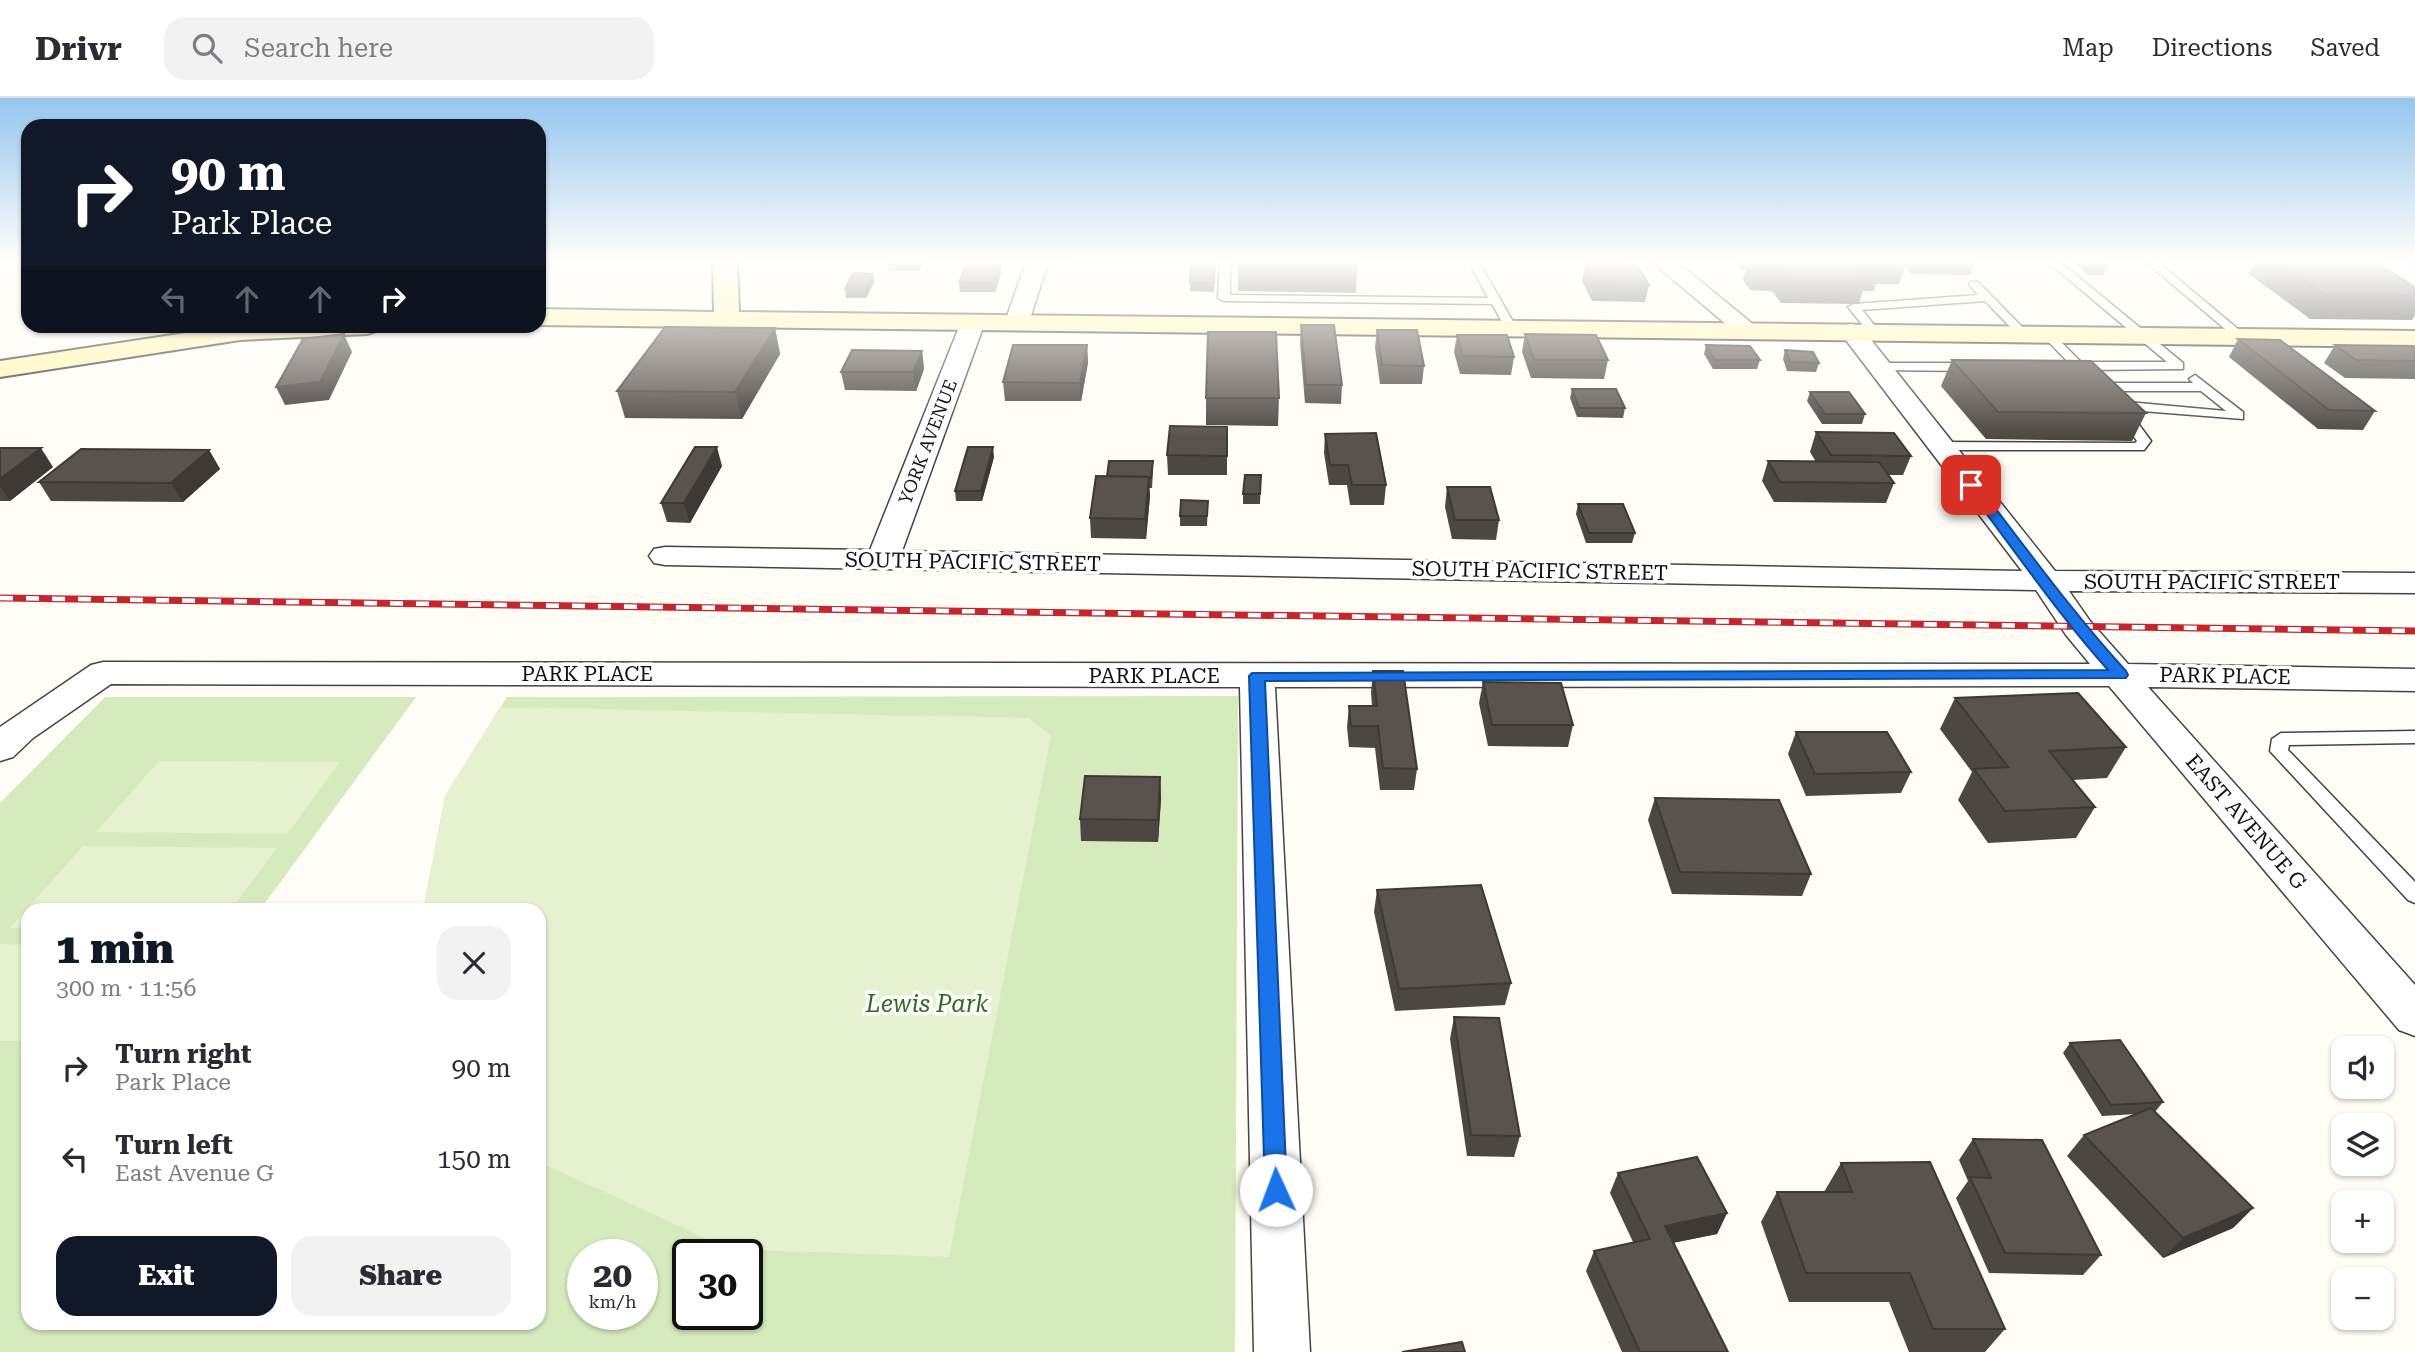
<!DOCTYPE html>
<meta charset="utf-8">
<style>
body{margin:0;font-family:"Roboto Serif",serif;background:#f2f2f3;color:#2b2b33;height:100vh;display:flex;flex-direction:column;font-size:26px;white-space:nowrap}
*{box-sizing:border-box;margin:0}
p{font-size:23px;color:#7c7c81}
.icon{flex:none;width:38px;height:38px;fill:none;stroke:currentColor;stroke-width:2;stroke-linecap:round;stroke-linejoin:round}
.map{position:relative;flex:1;overflow:hidden}
.side{position:absolute;left:21px;top:805px;width:525px;height:427px;display:flex;flex-direction:column;background:#fff;border-radius:21px;box-shadow:0 2px 5px #0004}
.side>*{flex:none}
.guide{position:absolute;left:21px;top:21px;width:525px;height:214px;border-radius:21px;box-shadow:0 2px 5px #0004;background:#111827;color:#fff;overflow:hidden}
.controls{position:absolute;left:2331px;top:938px;display:grid;gap:14px}
.controls a{display:grid;place-items:center;width:63px;height:63px;border-radius:14px;background:#fff;box-shadow:0 2px 5px #0004;font-size:35px}
.speed{position:absolute;left:567px;top:1141px;display:flex;gap:14px;font-size:35px;font-weight:700;text-align:center}
.speed>*{display:grid;place-content:center;width:91px;height:91px;border-radius:50%;background:#fff;box-shadow:0 2px 5px #0004;line-height:1}
.speed small{font-size:18px;font-weight:400}
.speed .limit{border:4px solid #111;border-radius:10px;background:#fff;color:#111}
.pin{position:absolute;display:grid;place-items:center;width:60px;height:60px;color:#fff;margin:-30px;border-radius:14px;box-shadow:0 4px 10px #0006}
.me{position:absolute;width:77px;margin:-38px;rotate:358deg;stroke-linejoin:round;filter:drop-shadow(0 0 5px #0008)}
.turn{display:flex;align-items:center;gap:24px;height:147px;padding:0 35px;font-size:32px}
.turn .icon{width:91px;height:91px;stroke-width:2.5}
.turn b{display:block;font-size:49px;line-height:60px}
.lanes{display:flex;align-items:center;height:66px;padding:0 35px;background:#0003;justify-content:center;gap:35px;direction:ltr}
.lanes .off{opacity:.35}
.round{display:grid;place-items:center;flex:none;width:74px;height:74px;border-radius:21px;background:#f2f2f3}
.summary{display:flex;align-items:center;justify-content:space-between;height:119px;padding:0 35px}
h1{font-size:42px;font-weight:800;line-height:52px;color:#111827}
.cta{display:flex;gap:14px;margin-top:auto;padding:14px 35px}
.cta a{flex:1;height:80px;border-radius:21px;background:#111827;color:#fff;font-size:28px;font-weight:800;line-height:80px;text-align:center}
.cta a+a{background:#f2f2f3;color:#2b2b33}
ul{padding:0;list-style:none}
li{display:flex;align-items:center;gap:21px;height:91px;padding:0 35px}
li div{flex:1}
li b{display:block;font-size:26px}
li em{font-style:normal}
header{display:flex;align-items:center;gap:42px;box-sizing:border-box;height:98px;padding:0 35px;background:#fff;border-bottom:2px solid #e1e1e2}
header strong{font-size:33px}
nav{display:flex;gap:38px;margin-inline-start:auto;font-size:24px}
.search{width:490px;height:63px;background:#f2f2f3;display:flex;align-items:center;gap:18px;box-sizing:border-box;padding:0 24px;border-radius:21px;color:#7c7c81;font-size:26px}
.map>svg:first-child{display:block}
</style>
<header>
<strong>Drivr</strong>
<div class="search"><svg class="icon" aria-label="search" viewBox="0 0 24 24"><circle cx="10" cy="10" r="6"/><path d="M15 15l6 6"/></svg>Search here</div>
<nav><a>Map</a><a>Directions</a><a>Saved</a></nav>
</header>
<div class="map">
<svg width="2415" height="1254" viewBox="0 0 2415 1254">
<rect width="100%" height="100%" fill="#fffdf5"/>
<path fill="#d5ebbd" fill-rule="evenodd" d="M1238,598L1235,1254H0V705L105,599H416L260,812H28V1225H539V812H423L445,698L507,599ZM583,1157H642V1216H583ZM688,1157H747V1216H688Z"/>
<g fill="#e6f2cf">
<path d="M500,609L1029,620L1051,638L949,1159L729,1151L539,1064V812H423L445,698Z"/>
<path d="M159,663L340,664L287,736L96,734Z"/>
<path d="M83,748H84L277,750L231,812H28V830H10Z"/>
<path d="M0,846L28,847V943H0Z"/>
</g>
<g fill="none" stroke-linecap="round" stroke-linejoin="round">
<defs>
<g id="lane">
<path d="M1220,164H1230V197L1488,200L1469,164H1479L1516,229L1506,231L1492,206L1224,203L1218,200Z"/>
<path d="M2048,164H2060L2183,265V271L2088,272L2082,276L2066,268L2069,265L2043,238V234H2051L2081,264H2167Z"/>
<path d="M2146,164H2158L2245,237V241H2237Z"/>
<path d="M1970,184H1978L2027,234V238H2019L1985,203L1862,212L1879,233L1873,236L1869,235L1848,209L1854,206L1978,197L1969,186Z"/>
<path d="M1879,265H1971L1977,269L1971,273L1875,272V266Z"/>
<path d="M2195,277L2243,314V321L2117,311L2111,307L2117,303L2226,313L2201,293H2100L2094,289L2100,285H2193L2189,281Z"/>
<path d="M2124,312L2129,313L2151,343L2144,352H1941L1934,348L1941,344L2135,345L2137,343L2118,316Z"/>
<path d="M2415,633V645L2289,647L2288,652L2415,784V805L2408,802L2270,653L2272,641L2281,635Z"/>
</g>
<g id="street">
<path d="M1026,164H1048L1029,224L1025,229L1017,231L1009,229L1005,224Z"/>
<path d="M1652,164H1677L1760,232L1757,237L1748,239L1739,237Z"/>
<path d="M973,217L981,219L985,224L902,453L2022,473L1839,233L1842,228L1851,226L1860,228L2055,473L2415,475V495L2069,493L2090,523L2128,566L2415,571V593L2148,589L2415,887V938L2399,932L2109,588L1275,589L1310,1254H1254L1240,589L111,586L33,640L13,659L0,663V629L91,567L103,564L2090,566L2066,537L2036,492L665,467L654,465L649,458L654,451L665,449L870,452L961,224L965,219Z"/>
</g>
<g id="secondary">
<path d="M713,164H737L739,214L2415,233V249L539,227V211L714,214Z"/>
<path d="M232,228H380L376,233L367,236L240,242L0,279V263Z"/>
</g>
</defs>
<use href="#lane" stroke="#444" stroke-width="3"/>
<use href="#street" stroke="#444" stroke-width="3"/>
<use href="#secondary" stroke="#333" stroke-width="4"/>
<use href="#lane" fill="#fff" fill-rule="evenodd"/>
<use href="#street" fill="#fff" fill-rule="evenodd"/>
<use href="#secondary" fill="#fff6b0" fill-rule="evenodd"/>
<defs>
<path id="rail" d="M0,500L2415,533"/>
</defs>
<use href="#rail" stroke="#c4262e" stroke-width="7"/>
<use href="#rail" stroke="#fff" stroke-width="4.5" stroke-dasharray="13" stroke-linecap="butt"/>
</g>
<g fill="#4d4742">
<path d="M887,164H923L919,173H889Z"/>
<path d="M1077,164H1189V166H1078Z"/>
<path d="M1238,164L1357,170L1356,195L1238,193Z"/>
<path d="M1735,164H1975L1970,177L1912,176L1905,169L1899,186H1876L1874,193H1863L1859,206L1781,205L1772,193L1750,192L1743,182L1746,172H1741Z"/>
<path d="M2073,164H2102L2107,168L2103,177H2088Z"/>
<path d="M2255,164H2375L2415,189V217L2412,222L2310,221L2249,176Z"/>
<path d="M2407,164H2415V170L2407,165Z"/>
<path d="M1215,166L1214,194L1190,193V185Z"/>
<path d="M1586,166L1649,187L1645,204L1592,203L1582,183Z"/>
<path d="M1000,167L1001,176L995,194H960L959,185Z"/>
<path d="M874,184L866,200H846L845,191Z"/>
<path d="M1301,227L1342,287L1341,306L1305,305L1300,245Z"/>
<path d="M775,230L780,256L742,321L625,320L617,293Z"/>
<path d="M1377,232L1424,268L1422,286H1380L1375,249Z"/>
<path d="M1525,236L1608,262L1604,281L1531,280L1522,254Z"/>
<path d="M1457,237L1514,259L1511,277L1460,276L1454,254Z"/>
<path d="M2238,241L2375,313L2363,332L2318,331L2229,259Z"/>
<path d="M1087,247L1088,265L1081,303H1005L1003,284Z"/>
<path d="M1706,247L1760,262L1757,271H1713L1704,256Z"/>
<path d="M2335,247L2415,249V281L2345,280L2324,265Z"/>
<path d="M1785,252L1819,265L1816,274L1787,273L1783,261Z"/>
<path d="M922,253L924,271L916,293L845,292L841,274Z"/>
<path d="M1952,262L2146,315L2132,343L1986,341L1941,288Z"/>
<path d="M1572,291L1625,310L1623,320L1577,319L1570,300Z"/>
<path d="M1810,294L1865,316L1862,326H1822L1807,303Z"/>
<path d="M1206,300H1279L1278,328L1206,327Z"/>
<path d="M1227,329V377H1168L1167,357Z"/>
<path d="M1816,334L1911,358L1903,377H1888L1894,385L1886,405L1774,404L1762,383L1768,363L1816,364L1810,354Z"/>
<path d="M1325,336L1386,387L1384,407H1350L1347,387H1329L1324,355Z"/>
<path d="M0,350L53,369L10,403H0Z"/>
<path d="M209,352L220,371L183,404L51,403L39,384Z"/>
<path d="M994,359L982,403H956L955,393Z"/>
<path d="M1153,363V373L1152,390H1149L1150,398L1146,441L1091,440L1090,420L1107,378Z"/>
<path d="M722,368L690,425L667,424L661,405Z"/>
<path d="M1261,377L1260,406H1243V396Z"/>
<path d="M1447,389L1499,422L1496,442L1452,441L1445,409Z"/>
<path d="M1208,403L1207,428H1180V418Z"/>
<path d="M1578,406L1635,435L1632,445H1586L1576,416Z"/>
<path d="M1373,573L1417,671L1414,692H1380L1375,650L1349,649L1347,629L1349,608H1372L1371,594Z"/>
<path d="M1483,584L1573,627L1568,649L1488,648L1479,605Z"/>
<path d="M1955,600L2126,649L2107,680L2073,682L2095,709L2076,740L1988,745L1958,702L1972,674L1940,631Z"/>
<path d="M1796,634L1911,674L1901,695L1806,698L1788,656Z"/>
<path d="M1160,679L1161,701L1158,744L1081,743L1080,721Z"/>
<path d="M1655,700L1811,776L1802,798L1672,796L1648,722Z"/>
<path d="M1377,792L1511,885L1505,907L1395,913L1374,814Z"/>
<path d="M1454,919L1520,1038L1514,1059L1467,1058L1450,941Z"/>
<path d="M2070,945L2163,1004L2155,1014L2253,1110L2233,1130L2163,1160L2067,1058L2084,1037L2137,1016L2102,1018L2063,955Z"/>
<path d="M1973,1041L2101,1157L2083,1177L1989,1175L1956,1100L1968,1083L1959,1062Z"/>
<path d="M1841,1065L2005,1231L1985,1254H1909L1889,1204H1789L1761,1124L1777,1094H1824Z"/>
<path d="M1618,1075L1727,1115L1717,1136L1673,1145L1728,1254H1622L1586,1173L1594,1153L1633,1144L1610,1095Z"/>
</g>
<g fill="#3f3936">
<path d="M918,164H923L919,173Z"/>
<path d="M1000,167L1001,176L995,194L994,185Z"/>
<path d="M873,176L874,184L866,200L865,191Z"/>
<path d="M775,230L780,256L742,321L735,294Z"/>
<path d="M344,236L352,254L329,302L285,307L276,289Z"/>
<path d="M1087,247L1088,265L1081,303L1080,285Z"/>
<path d="M922,253L924,271L916,293L913,274Z"/>
<path d="M717,349L722,368L690,425L684,405Z"/>
<path d="M993,349L994,359L982,403L981,393Z"/>
<path d="M41,350L53,369L10,403L0,388V381Z"/>
<path d="M209,352L220,371L183,404L171,385Z"/>
<path d="M1149,379L1150,398L1146,441L1145,421Z"/>
<path d="M1160,679L1161,701L1158,744V722Z"/>
<path d="M2253,1110L2233,1130L2163,1160L2183,1140Z"/>
<path d="M1727,1115L1717,1136L1656,1148L1665,1128Z"/>
</g>
<g fill="#5a524d" stroke="#3f3936" stroke-width="2">
<path d="M1238,164H1357V170L1238,168Z"/>
<path d="M1755,164H1878L1882,169L1856,168L1868,181L1788,180L1779,168H1757Z"/>
<path d="M2087,164H2102L2107,168H2091Z"/>
<path d="M2279,164H2375L2415,189V197L2324,196Z"/>
<path d="M1191,166H1215L1214,185H1190Z"/>
<path d="M1586,166L1637,167L1649,187L1595,186Z"/>
<path d="M966,167H1000L994,185H959Z"/>
<path d="M853,175L873,176L865,191H845Z"/>
<path d="M1301,227H1334L1342,287H1306Z"/>
<path d="M665,229L775,230L735,294L617,293Z"/>
<path d="M1377,232H1417L1424,268L1382,267Z"/>
<path d="M1208,234H1276L1279,300H1206Z"/>
<path d="M344,236L320,284L276,289L303,241Z"/>
<path d="M1525,236L1596,237L1608,262H1534Z"/>
<path d="M1457,237H1507L1514,259L1463,258Z"/>
<path d="M2238,241L2280,242L2375,313L2329,312Z"/>
<path d="M1013,247H1087L1080,285L1003,284Z"/>
<path d="M1706,247L1750,248L1760,262H1715Z"/>
<path d="M2335,247L2413,248L2415,249V263L2356,262Z"/>
<path d="M852,252L922,253L913,274H841Z"/>
<path d="M1785,252L1813,254L1819,265L1790,264Z"/>
<path d="M1952,262L2091,263L2146,315L1998,314Z"/>
<path d="M1572,291H1616L1625,310H1579Z"/>
<path d="M1810,294H1849L1865,316H1825Z"/>
<path d="M1170,328L1227,329V358L1167,357Z"/>
<path d="M1816,334L1894,335L1911,358L1831,357Z"/>
<path d="M1376,335L1386,387H1352L1348,367H1330L1325,336Z"/>
<path d="M695,349H717L684,405H661Z"/>
<path d="M968,349H993L981,393H955Z"/>
<path d="M0,350H41L0,381Z"/>
<path d="M81,351L209,352L171,385L39,384Z"/>
<path d="M1109,363H1153L1151,380H1149V379L1107,378Z"/>
<path d="M1768,363L1879,364L1894,385L1780,384Z"/>
<path d="M1245,377H1261L1260,396H1243Z"/>
<path d="M1096,378L1149,379L1145,421L1090,420Z"/>
<path d="M1447,389H1490L1499,422H1455Z"/>
<path d="M1181,402L1208,403L1207,418H1180Z"/>
<path d="M1578,406H1623L1635,435H1589Z"/>
<path d="M1373,573H1403L1417,671L1383,670L1378,628H1351L1349,608H1377Z"/>
<path d="M1483,584L1561,585L1573,627H1492Z"/>
<path d="M2078,595L2126,649L2049,653L2095,709L2005,713L1974,671L2008,669L1955,600Z"/>
<path d="M1796,634H1887L1911,674L1815,676Z"/>
<path d="M1085,678L1160,679L1158,722L1080,721Z"/>
<path d="M1655,700L1779,702L1811,776L1680,774Z"/>
<path d="M1481,787L1511,885L1399,891L1377,792Z"/>
<path d="M1454,919L1499,920L1520,1038L1471,1037Z"/>
<path d="M2120,942L2163,1004L2111,1007L2070,945Z"/>
<path d="M2151,1010L2253,1110L2183,1140L2084,1037Z"/>
<path d="M1973,1041L2042,1042L2101,1157L2005,1155L1970,1079L1991,1080Z"/>
<path d="M1697,1059L1727,1115L1665,1128L1728,1254H1640L1594,1153L1650,1141L1618,1075Z"/>
<path d="M1930,1064L2005,1231H1933L1910,1175H1806L1777,1094H1852L1841,1065Z"/>
<path d="M1462,1244L1465,1254H1402Z"/>
</g>
<linearGradient id="sky" x2="0" y2="1"><stop stop-color="#95c6ee"/><stop offset="0.48" stop-color="#fffefa"/><stop offset="1" stop-color="#fffefa" stop-opacity="0"/></linearGradient>
<rect width="2415" height="340" fill="url(#sky)"/>
<path fill="#1a73e8" stroke="#114b97" stroke-width="2" d="M1971,383L1975,384C2025,448 2072,514 2126,573L2128,577L2126,580L1265,583L1287,1092L1284,1099L1276,1102L1268,1099L1265,1092L1249,578L1252,575L2108,572C2057,515 2013,450 1967,390V384Z"/>
<g text-anchor="middle" stroke-width="7" stroke-linejoin="round" paint-order="stroke">
<g font-size="18" fill="#111" stroke="#fff">
<text transform="translate(928 344) rotate(-69)" y="6">YORK AVENUE</text>
</g>
<g font-size="21" fill="#111" stroke="#fff">
<text transform="translate(973 464) rotate(1)" y="7">SOUTH PACIFIC STREET</text>
<text transform="translate(1540 473) rotate(1)" y="7">SOUTH PACIFIC STREET</text>
<text x="2212" y="491">SOUTH PACIFIC STREET</text>
<text x="587" y="583">PARK PLACE</text>
<text x="1154" y="585">PARK PLACE</text>
<text transform="translate(2225 578) rotate(1)" y="7">PARK PLACE</text>
<text transform="translate(2246 724) rotate(49)" y="7">EAST AVENUE G</text>
</g>
<g font-size="24" font-style="italic" fill="#2f6b1f" stroke="#fff">
<text x="927" y="914">Lewis Park</text>
</g>
</g>
</svg>
<div class="controls">
<a><svg class="icon" aria-label="sound" viewBox="0 0 24 24"><path d="M4 9h4l5-4v14l-5-4H4zM17 9q2 3 0 6"/></svg></a>
<a><svg class="icon" aria-label="layers" viewBox="0 0 24 24"><path d="M12 4l9 5-9 5-9-5zM3 14l9 5 9-5"/></svg></a>
<a>+</a>
<a>−</a>
</div>
<div class="speed"><div>20<small>km/h</small></div><div class="limit">30</div></div>
<div class="pin" style="left:1971px;top:387px;background:#d93025"><svg class="icon" aria-label="arrive" viewBox="0 0 24 24"><path d="M6 21V4h12l-3 4 3 4H6"/></svg></div>
<svg class="me" style="left:1276px;top:1092px" viewBox="-20 -20 40 40"><circle r="19" fill="#fff"/><path d="M0-13L10 11 0 6-10 11z" fill="#1a73e8"/></svg>
<div class="guide">
<div class="turn"><svg class="icon" aria-label="right" viewBox="0 0 24 24"><path d="M7 20v-9h11M14 6l5 5-5 5"/></svg><div><b>90 m</b>Park Place</div></div>
<div class="lanes"><svg class="icon off" aria-label="left" viewBox="0 0 24 24"><path d="M17 20v-9H6M10 6l-5 5 5 5"/></svg><svg class="icon off" aria-label="ahead" viewBox="0 0 24 24"><path d="M12 20V5M6 11l6-6 6 6"/></svg><svg class="icon off" aria-label="ahead" viewBox="0 0 24 24"><path d="M12 20V5M6 11l6-6 6 6"/></svg><svg class="icon" aria-label="right" viewBox="0 0 24 24"><path d="M7 20v-9h11M14 6l5 5-5 5"/></svg></div>
</div>
<section class="side">
<div class="summary"><div><h1>1 min</h1><p>300 m · 11:56</p></div><a class="round"><svg class="icon" aria-label="close" viewBox="0 0 24 24"><path d="M6 6l12 12M18 6L6 18"/></svg></a></div>
<ul>
<li><svg class="icon" aria-label="right" viewBox="0 0 24 24"><path d="M7 20v-9h11M14 6l5 5-5 5"/></svg><div><b>Turn right</b><p>Park Place</p></div><em>90 m</em></li>
<li><svg class="icon" aria-label="left" viewBox="0 0 24 24"><path d="M17 20v-9H6M10 6l-5 5 5 5"/></svg><div><b>Turn left</b><p>East Avenue G</p></div><em>150 m</em></li>
</ul>
<div class="cta"><a>Exit</a><a>Share</a></div>
</section>
</div>
